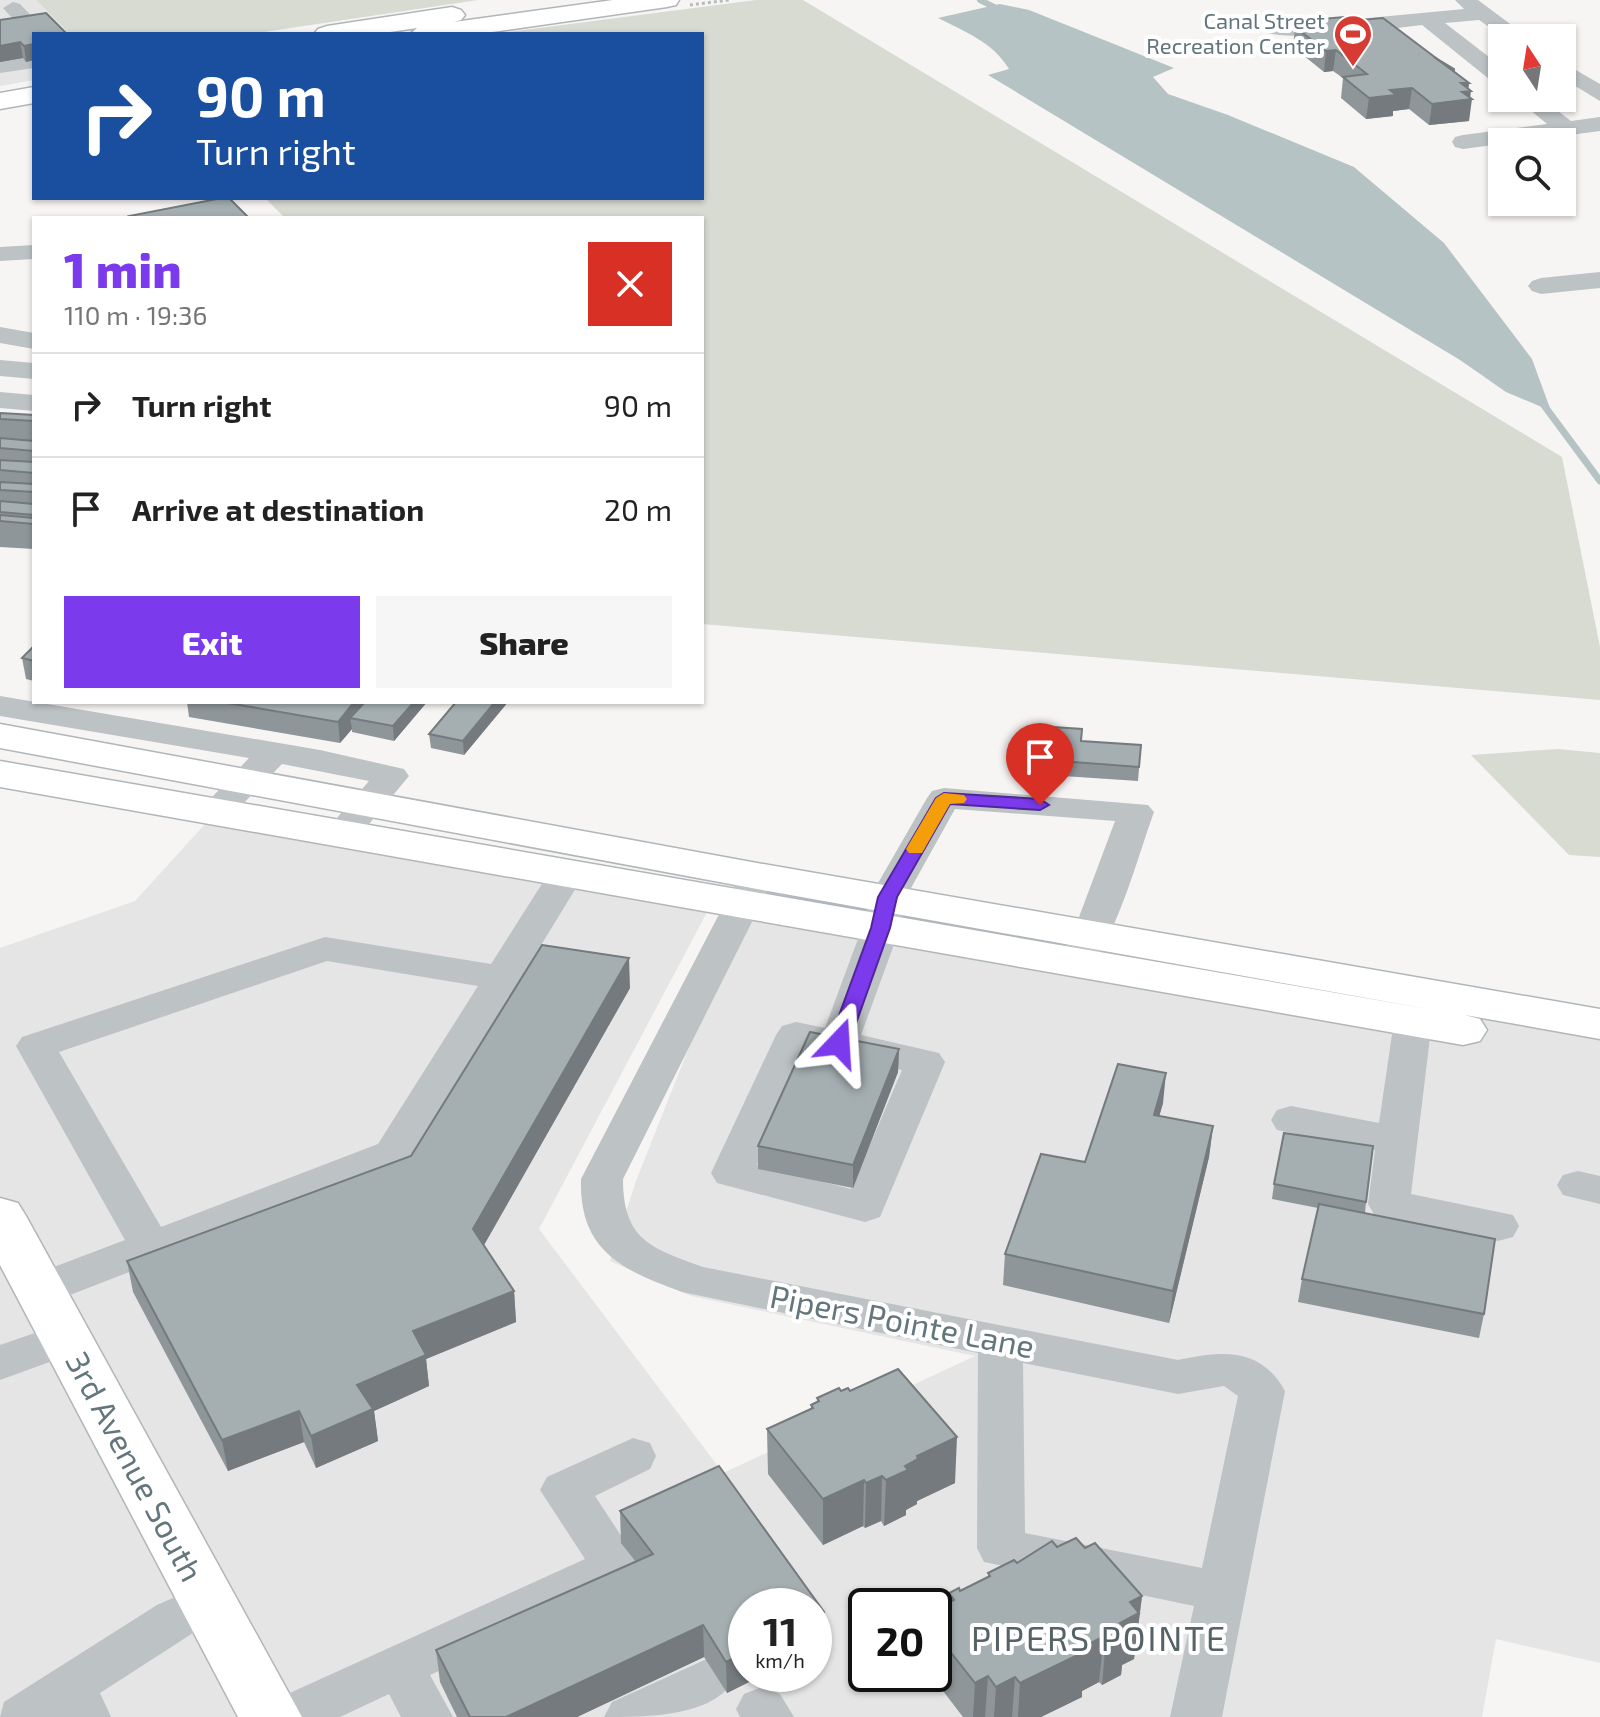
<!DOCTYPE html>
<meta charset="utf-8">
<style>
body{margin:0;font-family:"Exo 2",sans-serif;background:#f6f6f6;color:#222;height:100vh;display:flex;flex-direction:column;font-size:30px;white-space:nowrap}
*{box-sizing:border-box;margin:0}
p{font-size:26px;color:#767676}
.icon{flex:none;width:44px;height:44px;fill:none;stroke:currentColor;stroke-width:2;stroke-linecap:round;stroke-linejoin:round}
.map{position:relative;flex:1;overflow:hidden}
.sheet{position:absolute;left:32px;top:216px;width:672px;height:488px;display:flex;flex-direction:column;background:#fff;border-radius:0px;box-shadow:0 2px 6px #0004}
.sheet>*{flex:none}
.banner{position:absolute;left:32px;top:32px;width:672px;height:168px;border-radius:0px;box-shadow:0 2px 6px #0004;background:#1a4fa0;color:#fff;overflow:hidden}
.needle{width:52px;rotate:348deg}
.controls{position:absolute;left:1488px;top:24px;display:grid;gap:16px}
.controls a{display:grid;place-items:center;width:88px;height:88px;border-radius:0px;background:#fff;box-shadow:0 2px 6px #0004;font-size:40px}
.speed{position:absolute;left:728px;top:1588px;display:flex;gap:16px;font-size:40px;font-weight:700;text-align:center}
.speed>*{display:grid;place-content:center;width:104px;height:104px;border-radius:50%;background:#fff;box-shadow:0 2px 6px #0004;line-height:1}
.speed small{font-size:20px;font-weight:400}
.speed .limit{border:4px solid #111;border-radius:12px;background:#fff;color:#111}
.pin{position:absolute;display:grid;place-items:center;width:68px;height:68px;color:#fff;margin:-82px -34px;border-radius:50% 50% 50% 0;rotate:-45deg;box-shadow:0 0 8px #0007}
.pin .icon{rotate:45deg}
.me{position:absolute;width:88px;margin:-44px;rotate:20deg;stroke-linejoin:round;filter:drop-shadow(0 0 6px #0008)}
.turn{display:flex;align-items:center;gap:28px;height:168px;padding:0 32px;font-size:36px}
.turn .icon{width:104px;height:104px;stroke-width:2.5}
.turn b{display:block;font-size:56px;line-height:68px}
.round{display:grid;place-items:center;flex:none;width:84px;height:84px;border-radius:0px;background:#f6f6f6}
.overview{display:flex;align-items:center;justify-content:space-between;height:136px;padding:0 32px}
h1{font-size:48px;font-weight:800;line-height:60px;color:#7c3aed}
.action{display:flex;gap:16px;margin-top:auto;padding:16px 32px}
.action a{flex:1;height:92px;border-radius:0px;background:#7c3aed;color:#fff;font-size:32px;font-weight:800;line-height:92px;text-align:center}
.action a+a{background:#f6f6f6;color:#222}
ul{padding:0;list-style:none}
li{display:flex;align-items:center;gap:24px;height:104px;padding:0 32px;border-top:2px solid #e0e0e0}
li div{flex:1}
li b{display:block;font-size:30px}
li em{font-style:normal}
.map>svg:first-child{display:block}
</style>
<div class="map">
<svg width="1600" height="1717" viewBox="0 0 1600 1717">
<rect width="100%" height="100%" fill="#f6f5f3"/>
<g fill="#e4e5e4" fill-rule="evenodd">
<path d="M0,0H36L70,34H34V80L0,86Z"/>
<path d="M216,812L714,899L539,1229L723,1473L975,1356L691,1296L610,1261L636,1181L757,876L1600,1024V1663L1496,1639L1482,1717H0V948L135,901ZM746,1606H814V1674H746ZM866,1606H934V1674H866Z"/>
</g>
<g fill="#d7dbd2">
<path d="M36,0H478L250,34H70Z"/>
<path d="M756,0H803L1562,457L1600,647V700L702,624V218H285L265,198H702V34H492Z"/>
<path d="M1558,749L1600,753V857L1569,855L1471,755Z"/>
</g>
<path fill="#b6c3c5" d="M1000,4L1029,10L1174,68L1153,77L1168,94L1228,115L1354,167L1444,243L1532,359L1551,411L1506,392L1460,360L988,75L1009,69C993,42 965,32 938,18Z"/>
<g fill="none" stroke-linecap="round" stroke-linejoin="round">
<path stroke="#b6c3c5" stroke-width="6" d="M980,0L1002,11"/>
<path stroke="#b6c3c5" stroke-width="7" d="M1543,404L1600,481"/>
<defs>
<g id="major">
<path d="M613,0H679L676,5L667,7L478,34H410L417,28L377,34H314L318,29L327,26L452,7L461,10L465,15L461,20L454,22Z"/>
<path d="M34,87V103L0,109V93Z"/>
<path d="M0,724L757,863L1600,1009V1039L1465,1015L1480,1019L1487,1030L1480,1041L1463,1045L0,787V761L1434,1010L757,889L0,748Z"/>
<path d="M0,1198L18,1203L26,1216L302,1717H238L0,1265Z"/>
</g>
</defs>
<use href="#major" stroke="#b0b6b9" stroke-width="3"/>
<path stroke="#b7bbbc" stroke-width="3" stroke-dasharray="3 3" stroke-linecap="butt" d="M690,5L729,0"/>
<g fill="#bdc2c4" fill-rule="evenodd">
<path d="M1455,0H1478L1529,38H1505L1479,20L1445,23L1502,67V85L1494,83L1422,25C1396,28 1274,45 1261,29L1271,23L1305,24L1464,9Z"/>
<path d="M13,2L20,4L39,24L36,28L0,35V23L14,20L3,8Z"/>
<path d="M34,56V68L0,73V61Z"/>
<path d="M1562,62L1600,84V101L1562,78Z"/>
<path d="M1516,98H1541L1571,121L1600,117V131L1463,149L1455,147L1452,142L1455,137L1463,135L1547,124Z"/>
<path d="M34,245V259L0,261V247Z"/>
<path d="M1600,272V288L1541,294L1532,291L1528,286L1532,281L1541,278Z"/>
<path d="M0,327L34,333V349L0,343Z"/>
<path d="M0,360L34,363V379L0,376Z"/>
<path d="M0,392L34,395V411L0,408Z"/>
<path d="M0,696L320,750L404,769L409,776L354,842L341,845L328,842L323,834L369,781L282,764L228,819L216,823L204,819L198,812L249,758L0,716Z"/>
<path d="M944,788L1148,805L1154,812C1135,865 1121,923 1089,970L1076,974L1063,970L1057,962L1073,933L1115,821L955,809L906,897L900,928L861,1035L939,1053L945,1062L880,1217L865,1222L717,1183L711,1173L776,1035L782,1026L796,1022L825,1028L862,928L870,897L927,798L932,791ZM809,1050L902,1070L851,1189L757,1165Z"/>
<path d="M567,862L580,865L585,873L408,1164L57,1300L41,1305L25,1300L19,1289L25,1278L125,1240L16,1046L22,1037L325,937L491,964L554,865ZM327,961L478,986L378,1144L161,1227L59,1052Z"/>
<path d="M757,865L770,868L775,876L623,1179C623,1240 651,1248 703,1267L1178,1360C1221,1351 1260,1346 1285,1391L1222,1717H1170L1194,1606L984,1562L977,1548L978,1353L682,1292C622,1270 579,1251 581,1179L739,876L744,868ZM1023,1363L1178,1394L1224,1386L1238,1396L1202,1568L1025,1533Z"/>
<path d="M1413,1009L1427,1012L1432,1021L1411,1194L1513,1215L1519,1226L1513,1237L1498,1241L1374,1214L1368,1204L1375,1150L1277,1130L1271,1120L1277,1110L1291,1106L1379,1123L1394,1021L1399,1012Z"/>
<path d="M1578,1171L1600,1176V1204L1563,1195L1557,1185L1563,1175Z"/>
<path d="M64,1323L80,1327L86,1339L80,1351L0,1380V1345Z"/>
<path d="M633,1438L650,1443L656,1456L650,1469L595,1496L641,1566L634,1580L430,1675L453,1717H401L389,1694L340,1717H262L270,1702L585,1559L540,1490L547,1477Z"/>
<path d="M207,1583L225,1589L232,1603L225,1617L193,1633L100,1693L111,1717H0L4,1702L157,1605Z"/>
<path d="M709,1658L727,1664L735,1679C712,1717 648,1717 604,1717L612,1702Z"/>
<path d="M762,1687L780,1694L794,1717H740L736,1709L744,1694Z"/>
</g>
<use href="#major" fill="#fff" fill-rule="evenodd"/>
</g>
<g fill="#8e9699">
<path d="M0,20L34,34V60L26,62L23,58L0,62Z"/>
<path d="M1310,20H1361L1454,71L1469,83L1468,89L1470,98L1469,121L1429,125L1409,109L1393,111V116L1366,119L1341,98L1343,78L1333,71L1324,72L1293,47L1295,27L1310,25Z"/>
<path d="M0,413L34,415V549L0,547Z"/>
<path d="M34,646V681L26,679L22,658Z"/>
<path d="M187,702H427L394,741L352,732V729L340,743L189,717Z"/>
<path d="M508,702L464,755L431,748L429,734Z"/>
<path d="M1081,741L1141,745L1138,781L1033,774L1034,759Z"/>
<path d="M630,988L484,1245L514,1291L516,1322L426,1359L429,1386L374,1411L378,1441L316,1468L304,1442L228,1471L133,1292L127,1261L411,1156Z"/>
<path d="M899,1049L898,1072L853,1188L758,1169V1146Z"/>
<path d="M1163,1103L1159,1116L1213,1126L1209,1157L1169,1323L1003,1285L1005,1254L1085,1162Z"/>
<path d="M1274,1184L1366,1202L1365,1213L1484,1314L1479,1338L1298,1302L1302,1279L1318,1208L1272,1199Z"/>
<path d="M841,1391H850L955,1483L917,1501V1504L906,1510V1515L884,1526L881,1521L865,1528L863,1526L823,1545L768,1474L767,1429L811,1409V1405L817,1403V1398Z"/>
<path d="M620,1511L824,1612V1644L746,1674H765L727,1693L704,1657L577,1717H457L440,1682L436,1650L636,1562L621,1543Z"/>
<path d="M1057,1547L1085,1548L1142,1596L1134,1659L1122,1665L1121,1675L1102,1685L1099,1682L1082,1691V1697L1041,1717H963L930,1674H934V1610L948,1603L949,1593L960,1591L988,1577V1573Z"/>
</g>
<g fill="#747a7d">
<path d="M20,42L23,58L0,62V46Z"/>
<path d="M34,44V60L26,62L24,46Z"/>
<path d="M1336,50L1333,71L1324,72L1326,51Z"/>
<path d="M1461,83H1469L1468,92L1471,91L1470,99H1472L1469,121L1429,125L1432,104Z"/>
<path d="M1412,88L1409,109L1393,111V116L1366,119L1369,98L1390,90Z"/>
<path d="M354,702H373L350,718L352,729L340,743L338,722Z"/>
<path d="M414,702H427L394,741L393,726Z"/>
<path d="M495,702H508L464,755L463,741Z"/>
<path d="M629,958L630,988L476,1259L473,1229Z"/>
<path d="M899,1049L898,1072L853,1188V1165Z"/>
<path d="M1166,1073L1163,1103L1151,1146L1154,1115Z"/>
<path d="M1213,1126L1209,1157L1169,1323L1173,1291Z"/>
<path d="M514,1291L516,1322L426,1359L429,1386L374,1411L378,1441L316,1468L311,1436L357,1385L413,1331Z"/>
<path d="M299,1411L304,1442L228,1471L222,1440Z"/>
<path d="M957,1437L955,1483L917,1501V1504L906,1510V1515L884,1526L886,1480L917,1456Z"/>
<path d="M882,1476L881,1521L865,1528L866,1483Z"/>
<path d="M864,1480L863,1526L823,1545V1499Z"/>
<path d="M1142,1596L1134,1659L1122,1665L1121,1675L1102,1685L1106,1639L1120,1623L1130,1602Z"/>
<path d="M824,1612V1644L814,1649V1617Z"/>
<path d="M703,1625L704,1657L577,1717H506Z"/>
<path d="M1104,1636L1099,1682L1082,1691V1697L1041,1717H1018L1020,1683Z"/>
<path d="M746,1652V1674H765L727,1693L726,1662Z"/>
<path d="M988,1676L985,1717H973L975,1683Z"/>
<path d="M1015,1677L1012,1717H994L996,1687Z"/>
</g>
<g fill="#a5afb2" stroke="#747a7d" stroke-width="2">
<path d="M46,13L67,34H34V44L24,46L20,42L0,46V20Z"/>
<path d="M1356,16L1361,20L1383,18L1469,83H1461L1471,91L1462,92L1472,99L1432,104L1412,88L1390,90L1396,95L1369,98L1343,77L1367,74L1336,50L1326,51L1295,27L1316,25L1310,20Z"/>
<path d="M1434,57L1454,69V71Z"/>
<path d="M222,198H229L249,218H131L129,216Z"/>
<path d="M0,413L34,415V421L0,419Z"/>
<path d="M0,438L34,441V451L0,448Z"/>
<path d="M0,460L34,462V473L0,470Z"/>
<path d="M0,482L34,484V492L0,490Z"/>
<path d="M0,501L34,504V515L0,512Z"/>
<path d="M0,515L34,518V524L0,521Z"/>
<path d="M34,646V661L22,658Z"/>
<path d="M222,702H354L338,722Z"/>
<path d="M365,702H414L393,726L350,718Z"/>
<path d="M456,702H495L463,741L429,734Z"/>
<path d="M1038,726L1082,729L1081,741L1141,745L1139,767L1034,759Z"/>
<path d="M542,945L629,958L473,1229L514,1291L413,1331L426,1355L357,1385L373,1409L311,1436L299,1411L222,1440L127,1261L411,1156Z"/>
<path d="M810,1032L899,1049L853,1165L758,1146Z"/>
<path d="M1118,1064L1166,1073L1154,1115L1213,1126L1173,1291L1005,1254L1041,1154L1085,1162Z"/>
<path d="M1284,1133L1373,1146L1366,1202L1274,1184Z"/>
<path d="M1319,1204L1495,1239L1484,1314L1302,1279Z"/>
<path d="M898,1369L957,1437L917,1456L918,1459L905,1466L908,1470L886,1480L882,1476L866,1483L864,1480L823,1499L767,1429L813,1408L811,1405L819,1401L817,1398L839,1388L841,1391L848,1388L850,1391Z"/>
<path d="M719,1466L824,1612L814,1617V1606H746V1652L726,1662L703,1625L506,1717H470L436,1650L653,1554L620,1511Z"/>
<path d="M1076,1538L1085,1548L1095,1543L1142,1596L1130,1602L1139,1613L1120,1623L1126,1629L1106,1639L1104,1636L1083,1647L1086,1651L1020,1683L1015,1677L996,1687L988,1676L975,1683L934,1631V1624L942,1620L934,1610L954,1600L949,1593L959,1588L960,1591L990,1576L988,1573L1014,1560L1017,1563L1052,1541L1057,1547Z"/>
</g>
<path fill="#7c3aed" stroke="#51269a" stroke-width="2" d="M944,793L1040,799L1049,805L1040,810L950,804L897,897L890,928L849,1043L846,1048H832L829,1043L871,928L878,897L936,798Z"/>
<path fill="#f59e0b" d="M944,793L964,795L967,799L964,803L950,804L922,853H909L906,849L936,798Z"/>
<defs>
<symbol id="stadium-pin" viewBox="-11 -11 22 30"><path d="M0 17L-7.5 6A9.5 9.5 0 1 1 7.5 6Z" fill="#d63c33" stroke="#fff"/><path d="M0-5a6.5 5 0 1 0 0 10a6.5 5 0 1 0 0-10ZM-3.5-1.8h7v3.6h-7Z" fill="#fff"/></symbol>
</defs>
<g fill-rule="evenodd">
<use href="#stadium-pin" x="1331" y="12" width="44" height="60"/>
</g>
<g text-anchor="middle" stroke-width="8" stroke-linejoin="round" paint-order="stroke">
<g font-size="22" fill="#63767c" stroke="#fff" text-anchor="end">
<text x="1325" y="29">Canal Street<tspan x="1325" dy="25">Recreation Center</tspan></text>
</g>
<g font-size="32" fill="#63767c" stroke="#fff">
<text transform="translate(902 1322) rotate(11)" y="11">Pipers Pointe Lane</text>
<text transform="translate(134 1467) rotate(62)" y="11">3rd Avenue South</text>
</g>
<g font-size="34" letter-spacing="2" fill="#556367" stroke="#fff">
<text x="1099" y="1651">PIPERS POINTE</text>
</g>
</g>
</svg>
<div class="controls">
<a><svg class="needle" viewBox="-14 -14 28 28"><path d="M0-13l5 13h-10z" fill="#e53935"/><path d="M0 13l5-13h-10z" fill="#767676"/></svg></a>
<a><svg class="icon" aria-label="search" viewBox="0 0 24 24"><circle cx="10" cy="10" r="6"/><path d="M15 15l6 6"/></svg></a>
</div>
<div class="speed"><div>11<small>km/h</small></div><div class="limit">20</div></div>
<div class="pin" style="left:1040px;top:805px;background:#d93025"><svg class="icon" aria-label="arrive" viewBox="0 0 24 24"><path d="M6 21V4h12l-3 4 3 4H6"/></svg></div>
<svg class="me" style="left:839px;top:1043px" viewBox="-20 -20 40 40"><path d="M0-17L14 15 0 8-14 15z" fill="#7c3aed" stroke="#fff" stroke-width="4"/></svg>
<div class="banner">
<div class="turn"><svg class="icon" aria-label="right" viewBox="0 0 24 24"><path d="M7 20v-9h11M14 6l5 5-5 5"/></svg><div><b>90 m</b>Turn right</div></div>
</div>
<section class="sheet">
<div class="overview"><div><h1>1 min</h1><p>110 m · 19:36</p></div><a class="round" style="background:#d93025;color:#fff"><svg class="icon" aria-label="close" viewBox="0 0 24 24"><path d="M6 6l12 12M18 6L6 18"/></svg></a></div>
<ul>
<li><svg class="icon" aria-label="right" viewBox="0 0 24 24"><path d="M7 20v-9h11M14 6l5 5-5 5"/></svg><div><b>Turn right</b></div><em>90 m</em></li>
<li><svg class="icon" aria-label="arrive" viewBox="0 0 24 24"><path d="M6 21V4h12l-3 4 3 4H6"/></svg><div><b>Arrive at destination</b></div><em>20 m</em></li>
</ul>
<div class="action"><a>Exit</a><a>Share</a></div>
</section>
</div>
